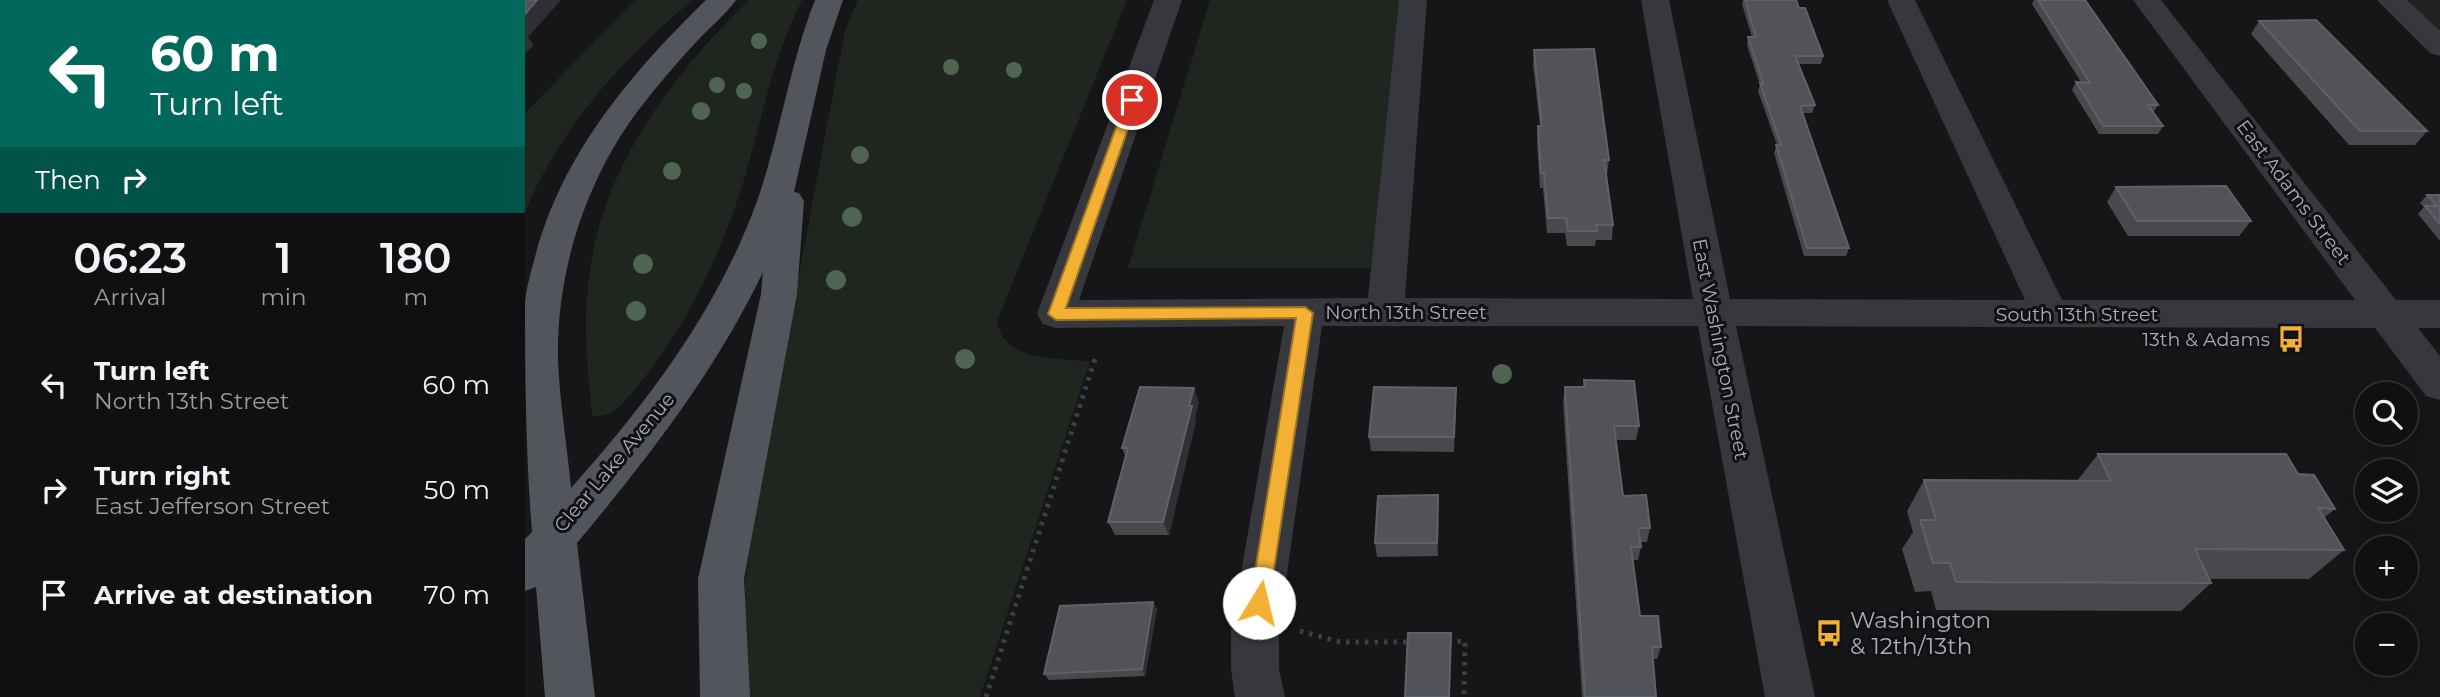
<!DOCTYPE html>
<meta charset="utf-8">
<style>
body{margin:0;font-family:Montserrat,sans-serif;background:#19191b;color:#f1f3f6;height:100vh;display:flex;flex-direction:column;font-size:26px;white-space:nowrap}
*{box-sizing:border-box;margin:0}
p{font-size:23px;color:#9c9d9f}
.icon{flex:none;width:38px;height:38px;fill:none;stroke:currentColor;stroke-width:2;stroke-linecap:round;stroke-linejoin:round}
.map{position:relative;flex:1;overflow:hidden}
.sheet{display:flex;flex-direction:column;background:#101012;width:525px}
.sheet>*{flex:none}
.top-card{background:#00695c;color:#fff;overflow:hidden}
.controls{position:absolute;left:1830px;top:382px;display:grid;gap:14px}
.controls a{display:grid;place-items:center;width:63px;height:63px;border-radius:50%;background:#101012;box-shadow:0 4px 18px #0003,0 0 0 2px #303032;font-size:35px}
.pin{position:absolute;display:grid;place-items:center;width:60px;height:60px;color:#fff;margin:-30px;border:4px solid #fff;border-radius:50%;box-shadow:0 2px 7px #0007}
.me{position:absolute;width:77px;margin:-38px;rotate:9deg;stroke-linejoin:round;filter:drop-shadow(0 0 5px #0008)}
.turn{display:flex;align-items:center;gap:24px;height:147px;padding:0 35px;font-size:32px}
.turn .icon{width:91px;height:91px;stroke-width:2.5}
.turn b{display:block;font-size:49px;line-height:60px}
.then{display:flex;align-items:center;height:66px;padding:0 35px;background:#0003;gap:14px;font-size:26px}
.eta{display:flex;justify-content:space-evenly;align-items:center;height:119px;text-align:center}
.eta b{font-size:42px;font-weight:600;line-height:49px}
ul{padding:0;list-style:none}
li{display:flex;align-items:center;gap:21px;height:105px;padding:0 35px}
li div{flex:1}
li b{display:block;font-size:26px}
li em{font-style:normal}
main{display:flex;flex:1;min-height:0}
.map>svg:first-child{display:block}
</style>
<main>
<section class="sheet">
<div class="top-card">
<div class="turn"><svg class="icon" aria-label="left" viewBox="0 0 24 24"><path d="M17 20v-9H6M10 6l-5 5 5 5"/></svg><div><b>60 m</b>Turn left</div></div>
<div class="then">Then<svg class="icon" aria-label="right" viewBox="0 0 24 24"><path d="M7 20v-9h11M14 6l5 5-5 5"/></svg></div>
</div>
<div class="eta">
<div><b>06:23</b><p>Arrival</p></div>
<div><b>1</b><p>min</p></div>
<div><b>180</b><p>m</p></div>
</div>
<ul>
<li><svg class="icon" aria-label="left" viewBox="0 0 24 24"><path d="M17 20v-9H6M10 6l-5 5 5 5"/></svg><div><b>Turn left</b><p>North 13th Street</p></div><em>60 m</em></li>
<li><svg class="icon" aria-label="right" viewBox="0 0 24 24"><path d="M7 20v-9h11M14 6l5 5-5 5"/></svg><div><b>Turn right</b><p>East Jefferson Street</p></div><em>50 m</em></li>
<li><svg class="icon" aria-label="arrive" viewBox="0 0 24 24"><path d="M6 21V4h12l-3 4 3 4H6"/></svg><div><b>Arrive at destination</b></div><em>70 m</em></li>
</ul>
</section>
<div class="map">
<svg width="1915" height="697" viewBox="0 0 1915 697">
<rect width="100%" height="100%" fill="#161618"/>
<path fill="#222225" d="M1873,0H1915V39Z"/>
<g fill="#1e261f">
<path d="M110,0H168C98,57 35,128 0,212V113Z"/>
<path d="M224,0H277C248,57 236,122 218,183C197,253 158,334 109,390C98,403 86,420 67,415C63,373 58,330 63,287C73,173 144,78 224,0Z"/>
<path d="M333,0H602L472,321C478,362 532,358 565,361L455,697H225L219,650L220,582L237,472L312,72L321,28Z"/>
<path d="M685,0H882L847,268H603Z"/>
</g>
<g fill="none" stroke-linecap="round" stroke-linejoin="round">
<g stroke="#3d3f44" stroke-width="5" stroke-dasharray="3.5 6" stroke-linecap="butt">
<path d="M775,631L815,642H886"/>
<path d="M923,642L940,641L939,697"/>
<path d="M461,697L570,359"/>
</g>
<g fill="#37383d" fill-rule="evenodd">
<path d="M629,0H657L554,300L843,298L874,0H902L880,298L1168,299L1116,0H1144L1205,299L1500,300L1362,0H1390L1537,300H1830L1608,0H1636L1871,300H1915V328H1893L1915,356V400L1901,396L1850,328L1211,326L1290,697H1240L1173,326H797L754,630V669L760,697H710L706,669V630L759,326L531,328L518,324L512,314Z"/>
<path d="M1852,0H1882L1915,31V56L1905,53Z"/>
</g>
<path fill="#53555c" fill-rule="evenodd" d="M181,0H211C201,14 186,26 174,39C152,62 132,86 112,112C60,182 31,273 33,361C35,404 42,446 46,488C122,403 191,312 231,204C255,137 264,66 290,0H318L301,50L269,192L274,193L279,201L272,294L219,579L225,697H175L173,579L236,294L238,272C190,372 123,458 52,543L70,697H20L11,587L0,591V539L7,532C1,459 0,377 0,304C1,288 6,272 10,257C37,154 106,73 181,0Z"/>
</g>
<g fill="#506452">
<circle cx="234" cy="41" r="8"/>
<circle cx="426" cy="67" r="8"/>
<circle cx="489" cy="70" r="8"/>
<circle cx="192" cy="85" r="8"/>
<circle cx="219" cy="91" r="8"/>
<circle cx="176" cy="111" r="9"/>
<circle cx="335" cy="155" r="9"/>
<circle cx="147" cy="171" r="9"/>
<circle cx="327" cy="217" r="10"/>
<circle cx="118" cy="264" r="10"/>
<circle cx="311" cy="280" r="10"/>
<circle cx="111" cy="311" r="10"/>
<circle cx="440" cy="359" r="10"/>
<circle cx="977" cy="374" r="10"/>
</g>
<g fill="#47494d">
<path d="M1218,0L1274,8L1298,56L1296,64H1273L1290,105L1287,113H1278L1324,248L1321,256H1279L1249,153L1252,145L1233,91L1235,85L1222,45L1223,37H1227L1217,4Z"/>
<path d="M1509,0H1560L1633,105L1628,113L1638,126L1633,134H1574L1547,90L1551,82H1556L1507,4Z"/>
<path d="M1734,21L1902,131L1890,145H1824L1726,34Z"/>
<path d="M1009,50L1084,160L1082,175H1081L1088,225L1087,240H1071L1070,246H1042L1040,233H1022L1018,188H1015L1012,141L1013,126H1015L1008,65Z"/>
<path d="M1591,187L1726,221L1714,236H1603L1582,202Z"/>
<path d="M1902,195H1915V241L1893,214L1899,207L1895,203Z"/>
<path d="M1059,380L1114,426L1111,440H1091L1098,496L1125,528L1122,542H1115L1116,547L1113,560H1108L1115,616L1136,647L1132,659H1128L1131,697H1057L1038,402L1040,387H1058Z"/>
<path d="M931,388L929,452L846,451L844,437Z"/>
<path d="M674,402L670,417L671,420L644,535H590L583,522L600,456L597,448Z"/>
<path d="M1573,454L1773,474L1810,509L1799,518L1819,550L1784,579H1684L1686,583L1656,611L1411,610L1406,591L1390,592L1377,549L1388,532L1382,511L1399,480L1552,481Z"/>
<path d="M913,495V556L852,557L850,543Z"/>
<path d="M628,602L632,609L620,676L524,680L519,674Z"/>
</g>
<g fill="#2f3033">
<path d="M12,0H36L3,37L9,45L0,53V14Z"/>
<path d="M669,388L674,402L670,417L671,420L644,535L638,522Z"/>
<path d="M931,388V402L929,452V437Z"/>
<path d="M913,495L914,509L913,556L912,543Z"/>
<path d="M628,602L632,609L620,676L617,669Z"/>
<path d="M926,633L925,697H924Z"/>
</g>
<g fill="#525359" stroke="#5f6168" stroke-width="2">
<path d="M0,0H12L0,14Z"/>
<path d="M1220,0H1271L1274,8H1280L1298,56H1270L1290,105L1275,106L1324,248H1282L1251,145H1256L1235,83H1238L1223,37H1231Z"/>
<path d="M1513,0H1560L1633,105H1623L1638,126H1578L1551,82L1565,83Z"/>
<path d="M1791,20L1902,131H1835L1734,21Z"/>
<path d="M1069,49L1084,160H1079L1088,225H1071L1072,231H1043L1041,218H1023L1019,173H1016L1013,126H1017L1009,50Z"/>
<path d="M1701,186L1726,221H1612L1591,187Z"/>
<path d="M1902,195H1915V224L1900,206H1912Z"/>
<path d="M1059,380L1109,381L1114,426H1089L1098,496L1121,495L1125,528H1113L1116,547H1106L1115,616H1133L1136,647H1127L1131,697H1060L1040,387H1060Z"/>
<path d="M615,387L669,388L664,406H667L638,522H583L603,448H597Z"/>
<path d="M849,387L931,388L929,437H844Z"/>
<path d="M1573,454H1761L1773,474L1789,475L1810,509L1793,508L1819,550L1670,549L1686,583L1431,582L1425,563H1408L1395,520H1411L1399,480L1586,481Z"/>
<path d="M913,495L912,543H850L853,496Z"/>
<path d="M628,602L617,669L519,674L535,606Z"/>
<path d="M883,633H926L924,697H880Z"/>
</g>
<path fill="#f2b134" stroke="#9d7322" stroke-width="2" d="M607,96L613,100L541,308L780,307L788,313L744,603L741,609L734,612L727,609L725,603L771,318L531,320L523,314L601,100Z"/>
<defs>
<symbol id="bus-bare" viewBox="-9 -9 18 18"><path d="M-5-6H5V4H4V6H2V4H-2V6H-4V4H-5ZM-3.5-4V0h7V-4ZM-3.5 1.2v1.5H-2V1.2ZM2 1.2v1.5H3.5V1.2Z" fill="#f2b134" stroke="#111113" stroke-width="2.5" paint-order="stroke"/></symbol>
</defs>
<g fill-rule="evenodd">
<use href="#bus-bare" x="1747" y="320" width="38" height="38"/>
<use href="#bus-bare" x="1285" y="614" width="38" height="38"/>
</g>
<g text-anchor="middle" stroke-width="6" stroke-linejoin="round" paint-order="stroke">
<g font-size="19" fill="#a8adb8" stroke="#111113">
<text transform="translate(1769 192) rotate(53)" y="7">East Adams Street</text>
<text x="881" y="319">North 13th Street</text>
<text x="1552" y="321">South 13th Street</text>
<text transform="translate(1196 349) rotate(79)" y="7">East Washington Street</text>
<text transform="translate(89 462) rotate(-50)" y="7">Clear Lake Avenue</text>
</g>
<g font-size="19" fill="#a8adb8" stroke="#111113" text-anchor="end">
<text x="1745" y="346">13th &amp; Adams</text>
</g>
<g font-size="23" fill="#a8adb8" stroke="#111113" text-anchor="start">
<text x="1325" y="628">Washington<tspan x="1325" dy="26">&amp; 12th/13th</tspan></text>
</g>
</g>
</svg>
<div class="controls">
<a><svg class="icon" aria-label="search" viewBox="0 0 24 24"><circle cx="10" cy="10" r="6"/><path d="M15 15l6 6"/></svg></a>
<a><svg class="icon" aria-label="layers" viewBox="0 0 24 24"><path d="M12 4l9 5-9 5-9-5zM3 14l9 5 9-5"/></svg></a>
<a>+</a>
<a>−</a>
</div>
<div class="pin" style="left:607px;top:100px;background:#d93025"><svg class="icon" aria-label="arrive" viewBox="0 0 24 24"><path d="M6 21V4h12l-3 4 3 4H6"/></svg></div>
<svg class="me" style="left:734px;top:603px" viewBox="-20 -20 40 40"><circle r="19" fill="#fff"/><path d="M0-13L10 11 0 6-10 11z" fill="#f2b134"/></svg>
</div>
</main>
